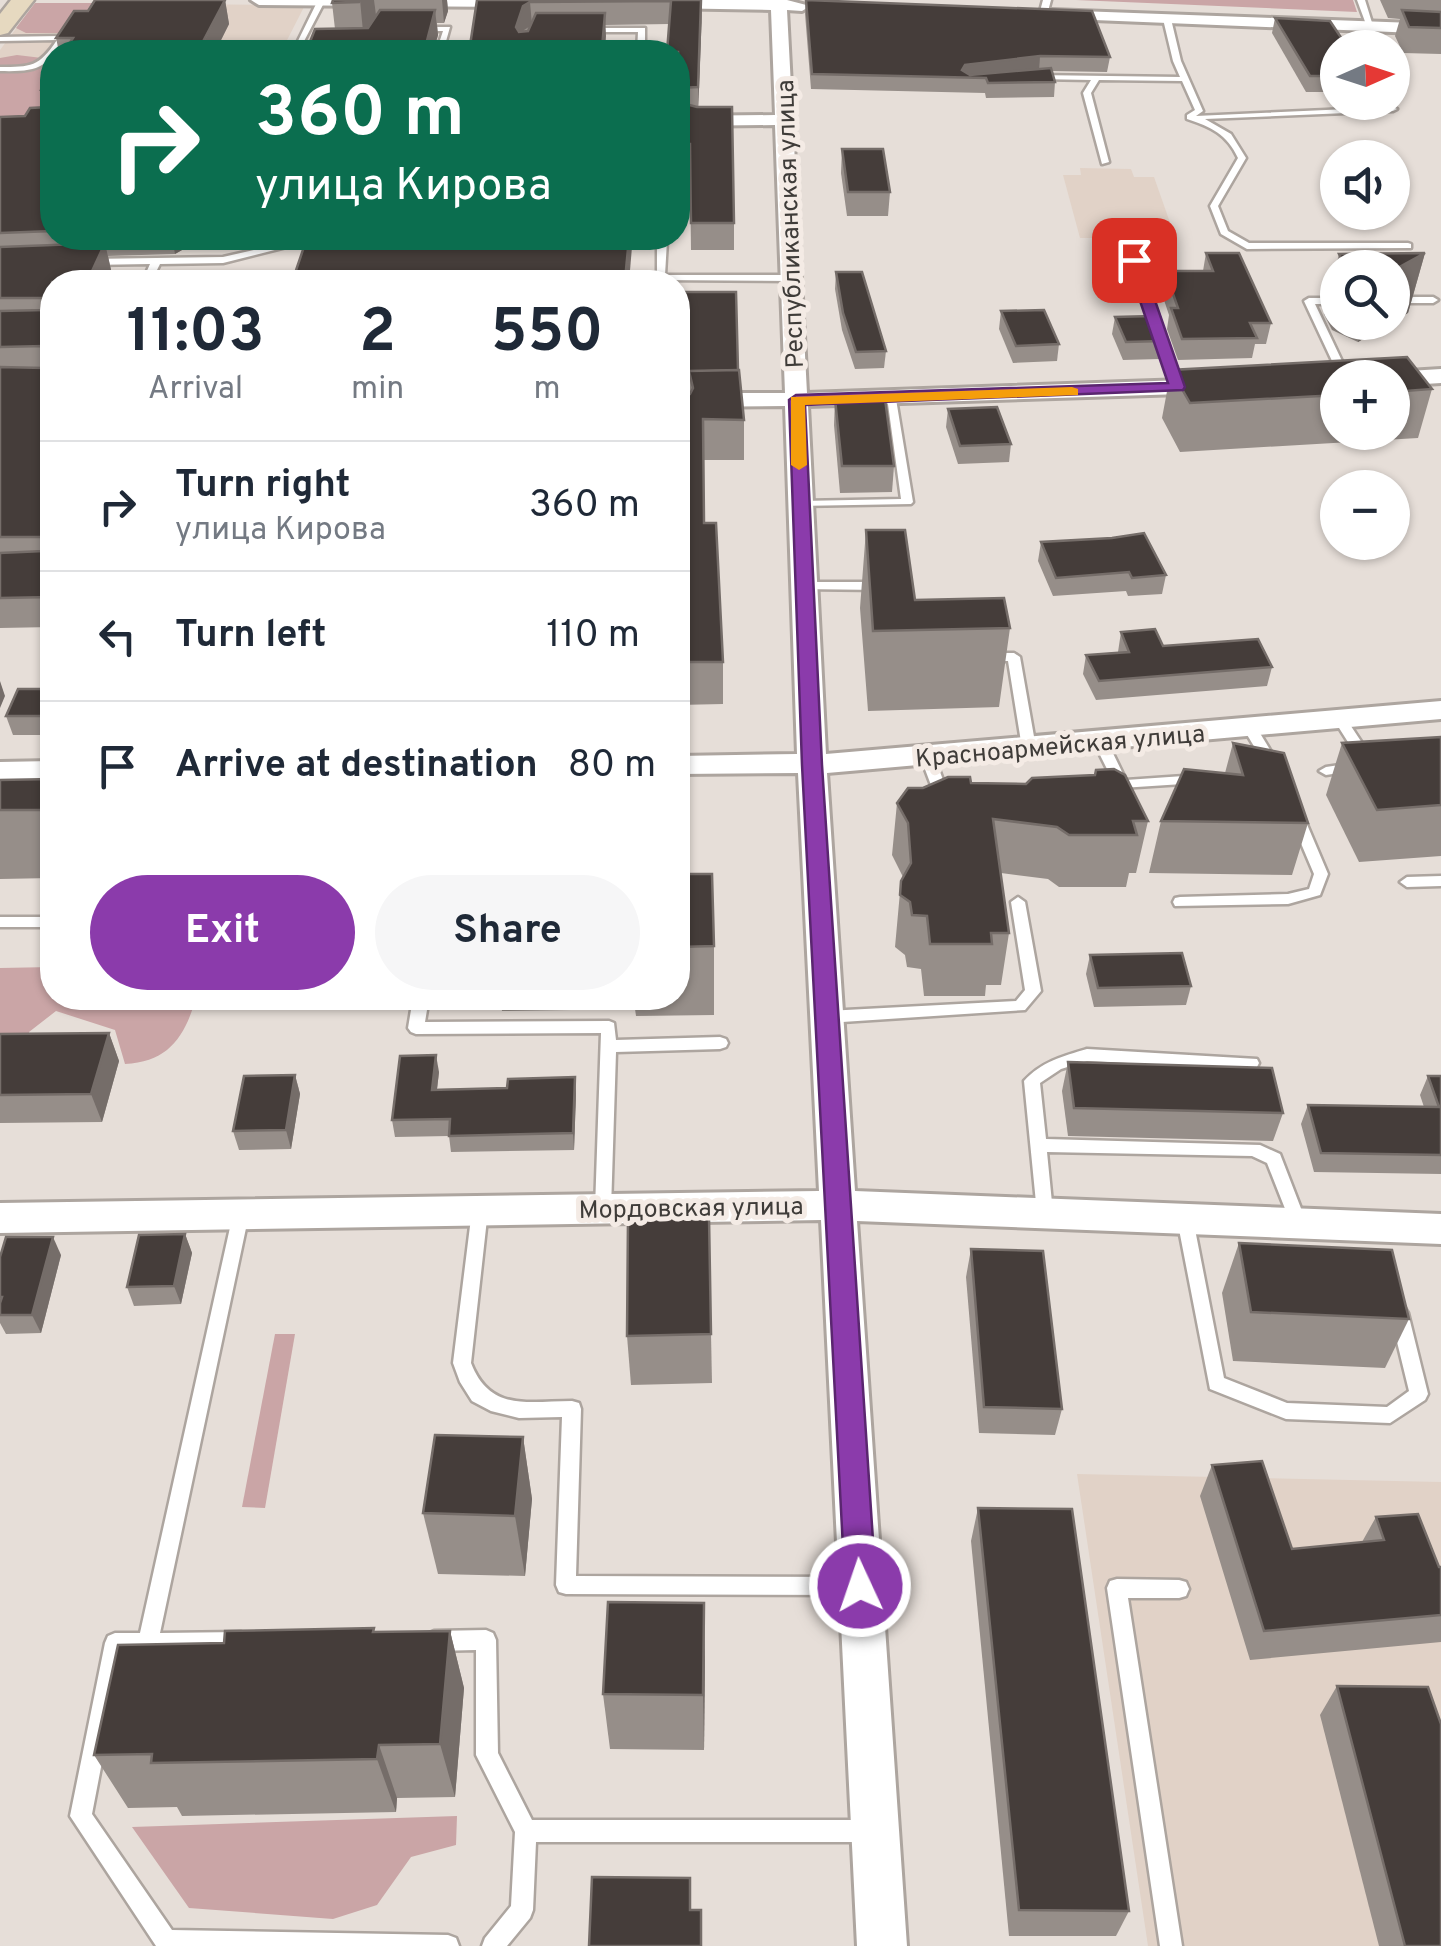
<!DOCTYPE html>
<meta charset="utf-8">
<style>
body{margin:0;font-family:Overpass,sans-serif;background:#f6f6f7;color:#1f2937;height:100vh;display:flex;flex-direction:column;font-size:38px;white-space:nowrap}
*{box-sizing:border-box;margin:0}
p{font-size:32px;color:#747a83}
.icon{flex:none;width:55px;height:55px;fill:none;stroke:currentColor;stroke-width:2;stroke-linecap:round;stroke-linejoin:round}
.map{position:relative;flex:1;overflow:hidden}
.drawer{position:absolute;left:40px;top:270px;width:650px;height:740px;display:flex;flex-direction:column;background:#fff;border-radius:40px;box-shadow:0 2px 8px #0004}
.drawer>*{flex:none}
.banner{position:absolute;left:40px;top:40px;width:650px;height:210px;border-radius:40px;box-shadow:0 2px 8px #0004;background:#0b6e4f;color:#fff;overflow:hidden}
.needle{width:65px;rotate:87deg}
.tools{position:absolute;left:1320px;top:30px;display:grid;gap:20px}
.tools a{display:grid;place-items:center;width:90px;height:90px;border-radius:50%;background:#fff;box-shadow:0 2px 8px #0004;font-size:50px}
.pin{position:absolute;display:grid;place-items:center;width:85px;height:85px;color:#fff;margin:-42px;border-radius:20px;box-shadow:0 5px 15px #0006}
.me{position:absolute;width:110px;margin:-55px;rotate:357deg;stroke-linejoin:round;filter:drop-shadow(0 0 8px #0008)}
.turn{display:flex;align-items:center;gap:35px;height:210px;padding:0 50px;font-size:45px}
.turn .icon{width:130px;height:130px;stroke-width:2.5}
.turn b{display:block;font-size:70px;line-height:85px}
.eta{display:flex;justify-content:space-evenly;align-items:center;height:170px;text-align:center}
.eta b{font-size:60px;font-weight:700;line-height:70px}
.cta{display:flex;gap:20px;margin-top:auto;padding:20px 50px}
.cta a{flex:1;height:115px;border-radius:60px;background:#8b3bab;color:#fff;font-size:40px;font-weight:700;line-height:115px;text-align:center}
.cta a+a{background:#f6f6f7;color:#1f2937}
ul{padding:0;list-style:none}
li{display:flex;align-items:center;gap:30px;height:130px;padding:0 50px;border-top:2px solid #e0e1e3}
li div{flex:1}
li b{display:block;font-size:38px}
li em{font-style:normal}
.map>svg:first-child{display:block}
</style>
<div class="map">
<svg width="1441" height="1946" viewBox="0 0 1441 1946">
<rect width="100%" height="100%" fill="#e6ded8"/>
<g fill="#e1d2c7">
<path d="M35,3L305,5L281,52H52V119L0,120V50Z"/>
<path d="M1080,168L1131,169L1134,177H1154L1174,234H1149L1152,245H1102L1099,238H1080L1063,175H1081Z"/>
<path d="M1077,1474L1441,1482V1946H1148Z"/>
</g>
<g fill="#caa5a6">
<path d="M1076,0H1353L1357,12Z"/>
<path d="M35,3H96L73,33H26L16,28Z"/>
<path d="M17,55L42,58L52,65V102L22,118H0V58Z"/>
<path d="M52,967V998H196C185,1036 169,1062 125,1064L115,1030L56,1011L29,1032L30,1065L0,1080V968Z"/>
<path d="M275,1334H295L265,1508L242,1507Z"/>
<path d="M457,1816L456,1845L411,1857L377,1905L333,1919L189,1908L132,1827Z"/>
</g>
<g fill="none" stroke-linecap="round" stroke-linejoin="round">
<defs>
<g id="lane">
<path d="M318,0L325,1L301,47H327L331,49L327,51H293Z"/>
<path d="M1043,0H1051L1047,15L1043,17L1039,15Z"/>
<path d="M1357,0H1365L1374,29L1367,27Z"/>
<path d="M1167,17L1171,19L1181,61L1203,111L1196,116L1393,107L1397,109L1393,111L1205,119L1231,134L1246,158L1218,206L1228,231L1249,243H1408L1411,244V248L1247,249L1221,234L1210,206L1238,158C1227,134 1211,127 1187,119V115L1195,110L1182,81L1099,80L1091,93L1109,162L1102,164L1083,93L1091,80L1036,79L1032,77L1036,75L1180,77L1173,61L1163,19Z"/>
<path d="M414,27H450L443,52H436L443,31H417Z"/>
<path d="M588,28H645V52H637L638,32H585Z"/>
<path d="M62,36L66,38C47,68 38,72 0,71V67C31,67 39,67 57,40L0,41V37Z"/>
<path d="M307,238H322L223,263L160,264L151,282H142L150,264L89,265L84,262L89,259L223,257Z"/>
<path d="M653,238H663L667,241L665,275H791L796,278L791,281L657,280V242Z"/>
<path d="M1134,257L1139,260L1183,387L1182,389L1173,387L1129,260Z"/>
<path d="M1392,297H1433L1438,300L1433,303H1392Z"/>
<path d="M1309,298H1338V304H1315L1350,378H1340L1304,301Z"/>
<path d="M887,397L896,399L913,502L911,504L797,506L795,504L801,501L901,499Z"/>
<path d="M804,582H880L886,586L880,590L800,589L798,586Z"/>
<path d="M1014,653L1020,657L1036,748L1029,752L1022,748L1008,661H990L984,657L990,653Z"/>
<path d="M1340,716L1345,717L1370,755L1372,758L1370,761H1360L1334,720Z"/>
<path d="M1250,724L1255,725L1278,763L1276,766H1266L1264,763L1243,728Z"/>
<path d="M1100,737L1107,741L1126,780L1198,775L1205,779L1198,783L1106,789L1104,786L1106,783L1113,781L1093,741Z"/>
<path d="M927,752L934,756L951,801L949,804H939L937,801L920,756Z"/>
<path d="M1353,763L1358,764L1360,767L1358,770L1326,775L1319,771L1326,767Z"/>
<path d="M1296,810L1303,815L1328,874L1320,895L1288,904L1175,906L1173,902L1175,898L1180,897L1288,894L1309,889L1314,874L1289,815Z"/>
<path d="M1441,876V886L1407,887L1400,882L1407,877Z"/>
<path d="M1018,897L1025,902L1041,991L1025,1010L827,1023L822,1021L819,1017L822,1013L827,1011L1016,1001L1025,990L1011,902Z"/>
<rect x="0" y="917" width="52" height="10"/>
<path d="M413,998H429L425,1022L609,1021L614,1023L616,1040L720,1037L726,1039L728,1043L726,1047L720,1049L616,1052L611,1209L609,1214L603,1216L597,1214L595,1209L601,1033L416,1034L411,1032L408,1028Z"/>
<path d="M1087,1049L1257,1059L1259,1063L1257,1067L1251,1069L1087,1061L1061,1069L1040,1083L1046,1139L1260,1145L1280,1154L1307,1224L1305,1229L1299,1231L1293,1229L1267,1163L1252,1156L1047,1152L1053,1213L1051,1218L1045,1220L1039,1218L1037,1213L1024,1081C1041,1062 1063,1056 1087,1049Z"/>
<path d="M480,1203L486,1205L488,1210L471,1363C490,1412 528,1401 572,1401L579,1403L581,1409L576,1576L856,1577L863,1579L866,1586L863,1593L856,1595L566,1594L559,1592L556,1585L562,1417L519,1418L491,1411L472,1401L460,1382L453,1363L472,1210L474,1205Z"/>
<path d="M241,1207L247,1209L249,1214L160,1633L241,1632L248,1635L251,1642L248,1649L241,1652L123,1653L92,1814L172,1930L448,1935L456,1938L459,1946H156L70,1816L105,1643L108,1636L115,1633H140L233,1214L235,1209Z"/>
<path d="M1185,1212L1191,1214L1193,1219L1224,1378L1287,1403L1387,1407L1409,1391L1390,1313L1393,1308L1399,1305L1405,1308L1408,1313L1428,1394L1425,1400L1390,1423L1286,1419L1210,1389L1177,1219L1179,1214Z"/>
<path d="M1117,1579L1179,1580L1186,1582L1189,1589L1186,1596L1179,1598H1128L1182,1946H1160L1107,1588L1110,1581Z"/>
<path d="M486,1630L493,1633L496,1640L498,1753L532,1820H872L880,1823L883,1831L880,1839L872,1842H536L533,1910L530,1918L507,1946H482L485,1938L511,1906L515,1832L476,1755V1650L434,1651L427,1648L424,1641L427,1634L434,1631Z"/>
</g>
<g id="street">
<path d="M251,0H529L530,2L522,7L259,5Z"/>
<path d="M655,0H787L810,6L802,11L787,10L807,393L1213,379L1224,386L1213,393L808,406L826,754L1441,701V719L827,773L855,1191L1441,1214V1244L857,1221L907,1946H857L821,1220L0,1233V1203L819,1191L798,773L678,774V756L797,754L785,406L678,407V393H785L775,125L678,126V116L775,115L771,10L661,8L655,6Z"/>
<path d="M1051,10L1441,24V34L1045,18L1043,15Z"/>
<path d="M1441,369V383L1392,386V378H1382L1392,372Z"/>
<path d="M52,761V779L0,780V762Z"/>
</g>
<path id="secondary" d="M11,0H34L8,33L0,35V14Z"/>
</defs>
<use href="#lane" stroke="#ada59f" stroke-width="5"/>
<use href="#street" stroke="#ada59f" stroke-width="6"/>
<use href="#secondary" stroke="#ada59f" stroke-width="5"/>
<use href="#lane" fill="#fff" fill-rule="evenodd"/>
<use href="#street" fill="#fff" fill-rule="evenodd"/>
<use href="#secondary" fill="#e6d9c0" fill-rule="evenodd"/>
</g>
<g fill="#968e89" fill-rule="evenodd">
<path d="M225,0L229,24L215,52H59L56,38L88,11Z"/>
<path d="M333,0H447L448,11L444,23H437L438,35L433,52H306L335,29L332,3Z"/>
<path d="M477,0H702L698,107L734,223V250H691L690,169L678,170V52L669,24L605,25V52H469Z"/>
<path d="M806,0L1110,57L1107,72L1052,71L1055,82L1054,97L986,98L985,93L811,89L805,14Z"/>
<path d="M1380,0H1441V54L1403,53L1395,36L1400,19L1388,18Z"/>
<path d="M1275,18L1338,48V92H1306L1272,33Z"/>
<path d="M52,71V238H203L175,254L108,256L111,270L106,282H52V627L0,628V117L25,116L45,107L41,90Z"/>
<path d="M842,149L890,192L888,216H847L841,173Z"/>
<path d="M307,238H631L629,282H292Z"/>
<path d="M1206,253L1271,323L1266,344H1255L1252,358L1178,360L1167,329L1169,315L1161,291L1165,271H1203Z"/>
<path d="M1425,253L1408,313L1392,268H1338V322H1392L1358,342L1332,330L1324,314L1339,254Z"/>
<path d="M836,272L886,351L884,368L855,369L842,330L835,289Z"/>
<path d="M678,292L738,370L744,420V460H703L704,523L723,662V704L678,705V394H689V389H684V382H678Z"/>
<path d="M1001,311L1059,344L1057,361L1013,363L999,329Z"/>
<path d="M1115,317L1162,341L1159,359L1123,360L1112,334Z"/>
<path d="M1407,357L1432,389L1418,438L1180,452L1162,418L1171,370ZM1338,378H1392V432H1338Z"/>
<path d="M835,399L894,466L892,492L840,493L834,425Z"/>
<path d="M948,409L1011,444L1009,462L958,464L946,427Z"/>
<path d="M866,530L915,600L1010,628L999,707L868,711L860,608Z"/>
<path d="M1112,538L1166,575L1162,594L1128,596L1126,591L1053,596L1038,561L1041,542Z"/>
<path d="M1121,632L1163,646L1272,667L1267,686L1096,700L1083,674L1086,655L1118,652Z"/>
<path d="M52,689V735H13L6,716Z"/>
<path d="M1441,737V856L1359,862L1326,795L1342,743Z"/>
<path d="M1233,743L1308,823L1292,875L1149,873L1161,821L1225,773Z"/>
<path d="M52,779V878L0,879V780Z"/>
<path d="M971,783L1148,821L1136,873H1129L1126,887H1059L1048,879L1001,873L1009,933L1001,985H986L985,996H924L921,969L907,967L905,955L895,947L901,881L903,877L892,855L897,803L923,788Z"/>
<path d="M678,874L714,946V1015L636,1016L635,1009L502,1011L500,998H678Z"/>
<path d="M1090,955L1191,986L1186,1005L1094,1007L1086,974Z"/>
<path d="M109,1033L119,1061L102,1122L0,1123V1034Z"/>
<path d="M1068,1062L1283,1113L1273,1141L1068,1136L1062,1091Z"/>
<path d="M439,1072L437,1089L507,1088L575,1077L576,1094L574,1150L451,1152L449,1136L395,1137L392,1120Z"/>
<path d="M295,1075L300,1094L291,1149L239,1150L233,1131Z"/>
<path d="M1428,1076H1441V1174L1314,1172L1301,1124L1308,1105L1424,1107L1420,1095Z"/>
<path d="M185,1234L192,1253L181,1304L134,1306L127,1287Z"/>
<path d="M1239,1243L1409,1319L1385,1368L1233,1361L1222,1293Z"/>
<path d="M971,1249L1062,1409L1055,1435L979,1433L966,1277Z"/>
<path d="M61,1255L41,1333L6,1334L0,1323V1257Z"/>
<path d="M711,1334L712,1383L631,1385L627,1336Z"/>
<path d="M523,1437L532,1499L525,1576L438,1574L423,1513Z"/>
<path d="M1212,1465L1292,1549L1362,1542L1376,1517L1439,1567H1441V1642L1250,1660L1200,1496Z"/>
<path d="M978,1508L1129,1911L1116,1936H1009L971,1541Z"/>
<path d="M450,1631L464,1688L455,1797L397,1798L396,1812L182,1816L177,1807L128,1808L94,1755L224,1643L375,1632Z"/>
<path d="M705,1661L704,1750L610,1749L603,1694Z"/>
<path d="M1337,1686L1441,1946H1379L1320,1715Z"/>
</g>
<g fill="#756d69">
<path d="M225,0L229,24L215,52H199Z"/>
<path d="M360,0H374L377,23L364,42Z"/>
<path d="M442,0H447L448,11L444,23Z"/>
<path d="M702,0V13L698,112V87Z"/>
<path d="M530,2L532,25L524,30L517,51L516,27L523,6Z"/>
<path d="M435,10L438,35L433,52H424Z"/>
<path d="M605,13L606,36L605,52H602Z"/>
<path d="M1040,56L1039,71L961,78L962,70L965,65Z"/>
<path d="M172,238H203L175,254Z"/>
<path d="M629,238H631L632,247L629,282H625Z"/>
<path d="M105,243L111,270L106,282H87Z"/>
<path d="M1425,253L1408,313L1392,322V271Z"/>
<path d="M1363,322H1392L1358,342Z"/>
<path d="M0,681L5,696L0,708Z"/>
<path d="M109,1033L119,1061L102,1122L91,1094Z"/>
<path d="M436,1055L439,1072L435,1106L432,1090Z"/>
<path d="M295,1075L300,1094L291,1149L286,1130Z"/>
<path d="M575,1077L576,1094L574,1150L573,1133Z"/>
<path d="M185,1234L192,1253L181,1304L174,1286Z"/>
<path d="M53,1237L61,1255L41,1333L32,1315Z"/>
<path d="M523,1437L532,1499L525,1576L515,1516Z"/>
<path d="M704,1603L705,1661L704,1750L703,1695Z"/>
<path d="M450,1631L464,1688L455,1797L440,1744Z"/>
<path d="M379,1745L397,1798L396,1812L377,1759Z"/>
</g>
<g fill="#453d3a" stroke="#756d69" stroke-width="2.5">
<path d="M95,0H225L198,51H215L64,52L73,38H56L74,11H88Z"/>
<path d="M333,0H360L359,2L332,3Z"/>
<path d="M477,0H701L698,87L678,88V52H667L671,1L530,2L523,6L516,27L519,32L528,31L536,13H605L602,48H566V52H469Z"/>
<path d="M806,0L1092,11L1110,57L1040,56L965,65L962,70L970,75L1051,68L1055,82L988,83L986,78L812,74Z"/>
<path d="M380,10H435L424,52H306L315,29L368,28Z"/>
<path d="M1402,10L1441,12V28L1409,27Z"/>
<path d="M1275,18L1330,21L1348,48H1338V76H1310Z"/>
<path d="M52,71V231L0,233V117L25,116L30,108L48,107V92L41,90Z"/>
<path d="M678,102L697,107H732L734,223H691L690,144H678Z"/>
<path d="M842,149H883L890,192H848Z"/>
<path d="M307,238H629L625,280H426V282H292Z"/>
<path d="M105,243L87,282H52V597L0,598V553L43,551L46,537H0V367L44,368L48,350L44,346L0,347V311L44,310L47,298H0V247Z"/>
<path d="M1206,253H1239L1271,323H1250L1257,338L1182,339L1171,308H1178L1165,271H1213Z"/>
<path d="M1425,253L1392,271V268H1346L1339,254Z"/>
<path d="M836,272H862L886,351L856,352L843,313Z"/>
<path d="M678,292H736L738,370L684,372V364H678Z"/>
<path d="M1044,310L1059,344L1016,346L1001,311Z"/>
<path d="M1153,316L1162,341L1126,342L1115,317Z"/>
<path d="M1407,357L1432,389L1392,392V378H1338V395L1190,403L1171,370Z"/>
<path d="M739,370L744,420L703,419L704,523H716L723,662H678V394H690L693,388L689,371Z"/>
<path d="M835,399H885L894,466H842Z"/>
<path d="M997,407L1011,444L960,446L948,409Z"/>
<path d="M866,530H905L915,600L1004,598L1010,628L873,631Z"/>
<path d="M1144,533L1166,575L1132,578L1129,572L1056,578L1041,542L1112,538Z"/>
<path d="M1155,629L1163,646L1258,639L1272,667L1099,681L1086,655L1129,652L1121,632Z"/>
<path d="M18,689H52V716H6Z"/>
<path d="M1441,737V805L1377,810L1342,743Z"/>
<path d="M1233,743L1284,753L1308,823L1161,821L1184,769L1243,775Z"/>
<path d="M1114,769L1125,775L1148,821H1133L1137,835H1069L1057,827L993,819L1009,933H991L992,944H930L927,916L912,915L910,902L900,895L901,881L911,863L908,823L897,803L908,788H923L948,777H970L971,783L1026,784L1032,778L1095,775L1096,770Z"/>
<path d="M52,779V810H0V780Z"/>
<path d="M678,874H712L714,946L678,947Z"/>
<path d="M1182,953L1191,986L1098,988L1090,955Z"/>
<path d="M109,1033L91,1094L0,1095V1034Z"/>
<path d="M436,1055L432,1090L507,1088L508,1079L575,1077L573,1133L449,1136L450,1119L392,1120L400,1056Z"/>
<path d="M1068,1062L1272,1068L1283,1113L1074,1108Z"/>
<path d="M295,1075L286,1130L233,1131L244,1076Z"/>
<path d="M1428,1076H1441V1155L1321,1153L1308,1105L1439,1107Z"/>
<path d="M709,1217L711,1334L627,1336L628,1218Z"/>
<path d="M185,1234L174,1286L127,1287L139,1235Z"/>
<path d="M6,1237H53L32,1315H0V1303L2,1297H0V1257Z"/>
<path d="M1239,1243L1392,1250L1409,1319L1251,1312Z"/>
<path d="M971,1249L1043,1251L1062,1409L984,1407Z"/>
<path d="M435,1435L523,1437L515,1516L423,1513Z"/>
<path d="M1262,1461L1292,1549L1384,1540L1376,1517L1418,1514L1439,1567H1441V1615L1264,1631L1212,1465Z"/>
<path d="M978,1508L1072,1509L1129,1911L1019,1910Z"/>
<path d="M608,1602L704,1603L703,1695L603,1694Z"/>
<path d="M374,1628L373,1632L450,1631L440,1744L379,1745L377,1759L151,1763L152,1754L94,1755L118,1645L224,1643L225,1631Z"/>
<path d="M1337,1686L1428,1687L1441,1724V1946H1405Z"/>
<path d="M592,1877L690,1878V1910H701V1946H589Z"/>
</g>
<path fill="#8b3bab" stroke="#5a266f" stroke-width="2.5" d="M1134,256L1141,260L1185,387L1183,390L805,405L822,765L876,1586L871,1597L860,1601L850,1597L845,1586L802,765L789,400L796,395L1168,383L1126,260Z"/>
<path fill="#f59e0b" d="M1072,387L1078,389V395L805,405L807,465L799,470L791,465V397Z"/>
<g text-anchor="middle" stroke-width="10" stroke-linejoin="round" paint-order="stroke">
<g font-size="25" fill="#3f3c39" stroke="#f4ebe5">
<text transform="translate(789 224) rotate(-92)" y="9">Республиканская улица</text>
<text transform="translate(1060 745) rotate(-5)" y="9">Красноармейская улица</text>
<text transform="translate(691 1207) rotate(-1)" y="9">Мордовская улица</text>
</g>
</g>
</svg>
<div class="tools">
<a><svg class="needle" viewBox="-14 -14 28 28"><path d="M0-13l5 13h-10z" fill="#e53935"/><path d="M0 13l5-13h-10z" fill="#747a83"/></svg></a>
<a><svg class="icon" aria-label="sound" viewBox="0 0 24 24"><path d="M4 9h4l5-4v14l-5-4H4zM17 9q2 3 0 6"/></svg></a>
<a><svg class="icon" aria-label="search" viewBox="0 0 24 24"><circle cx="10" cy="10" r="6"/><path d="M15 15l6 6"/></svg></a>
<a>+</a>
<a>−</a>
</div>
<div class="pin" style="left:1134px;top:260px;background:#d93025"><svg class="icon" aria-label="arrive" viewBox="0 0 24 24"><path d="M6 21V4h12l-3 4 3 4H6"/></svg></div>
<svg class="me" style="left:860px;top:1586px" viewBox="-20 -20 40 40"><circle r="17" fill="#8b3bab" stroke="#fff" stroke-width="3"/><path d="M0-11L8 9 0 5-8 9z" fill="#fff"/></svg>
<div class="banner">
<div class="turn"><svg class="icon" aria-label="right" viewBox="0 0 24 24"><path d="M7 20v-9h11M14 6l5 5-5 5"/></svg><div><b>360 m</b>улица Кирова</div></div>
</div>
<section class="drawer">
<div class="eta">
<div><b>11:03</b><p>Arrival</p></div>
<div><b>2</b><p>min</p></div>
<div><b>550</b><p>m</p></div>
</div>
<ul>
<li><svg class="icon" aria-label="right" viewBox="0 0 24 24"><path d="M7 20v-9h11M14 6l5 5-5 5"/></svg><div><b>Turn right</b><p>улица Кирова</p></div><em>360 m</em></li>
<li><svg class="icon" aria-label="left" viewBox="0 0 24 24"><path d="M17 20v-9H6M10 6l-5 5 5 5"/></svg><div><b>Turn left</b></div><em>110 m</em></li>
<li><svg class="icon" aria-label="arrive" viewBox="0 0 24 24"><path d="M6 21V4h12l-3 4 3 4H6"/></svg><div><b>Arrive at destination</b></div><em>80 m</em></li>
</ul>
<div class="cta"><a>Exit</a><a>Share</a></div>
</section>
</div>
